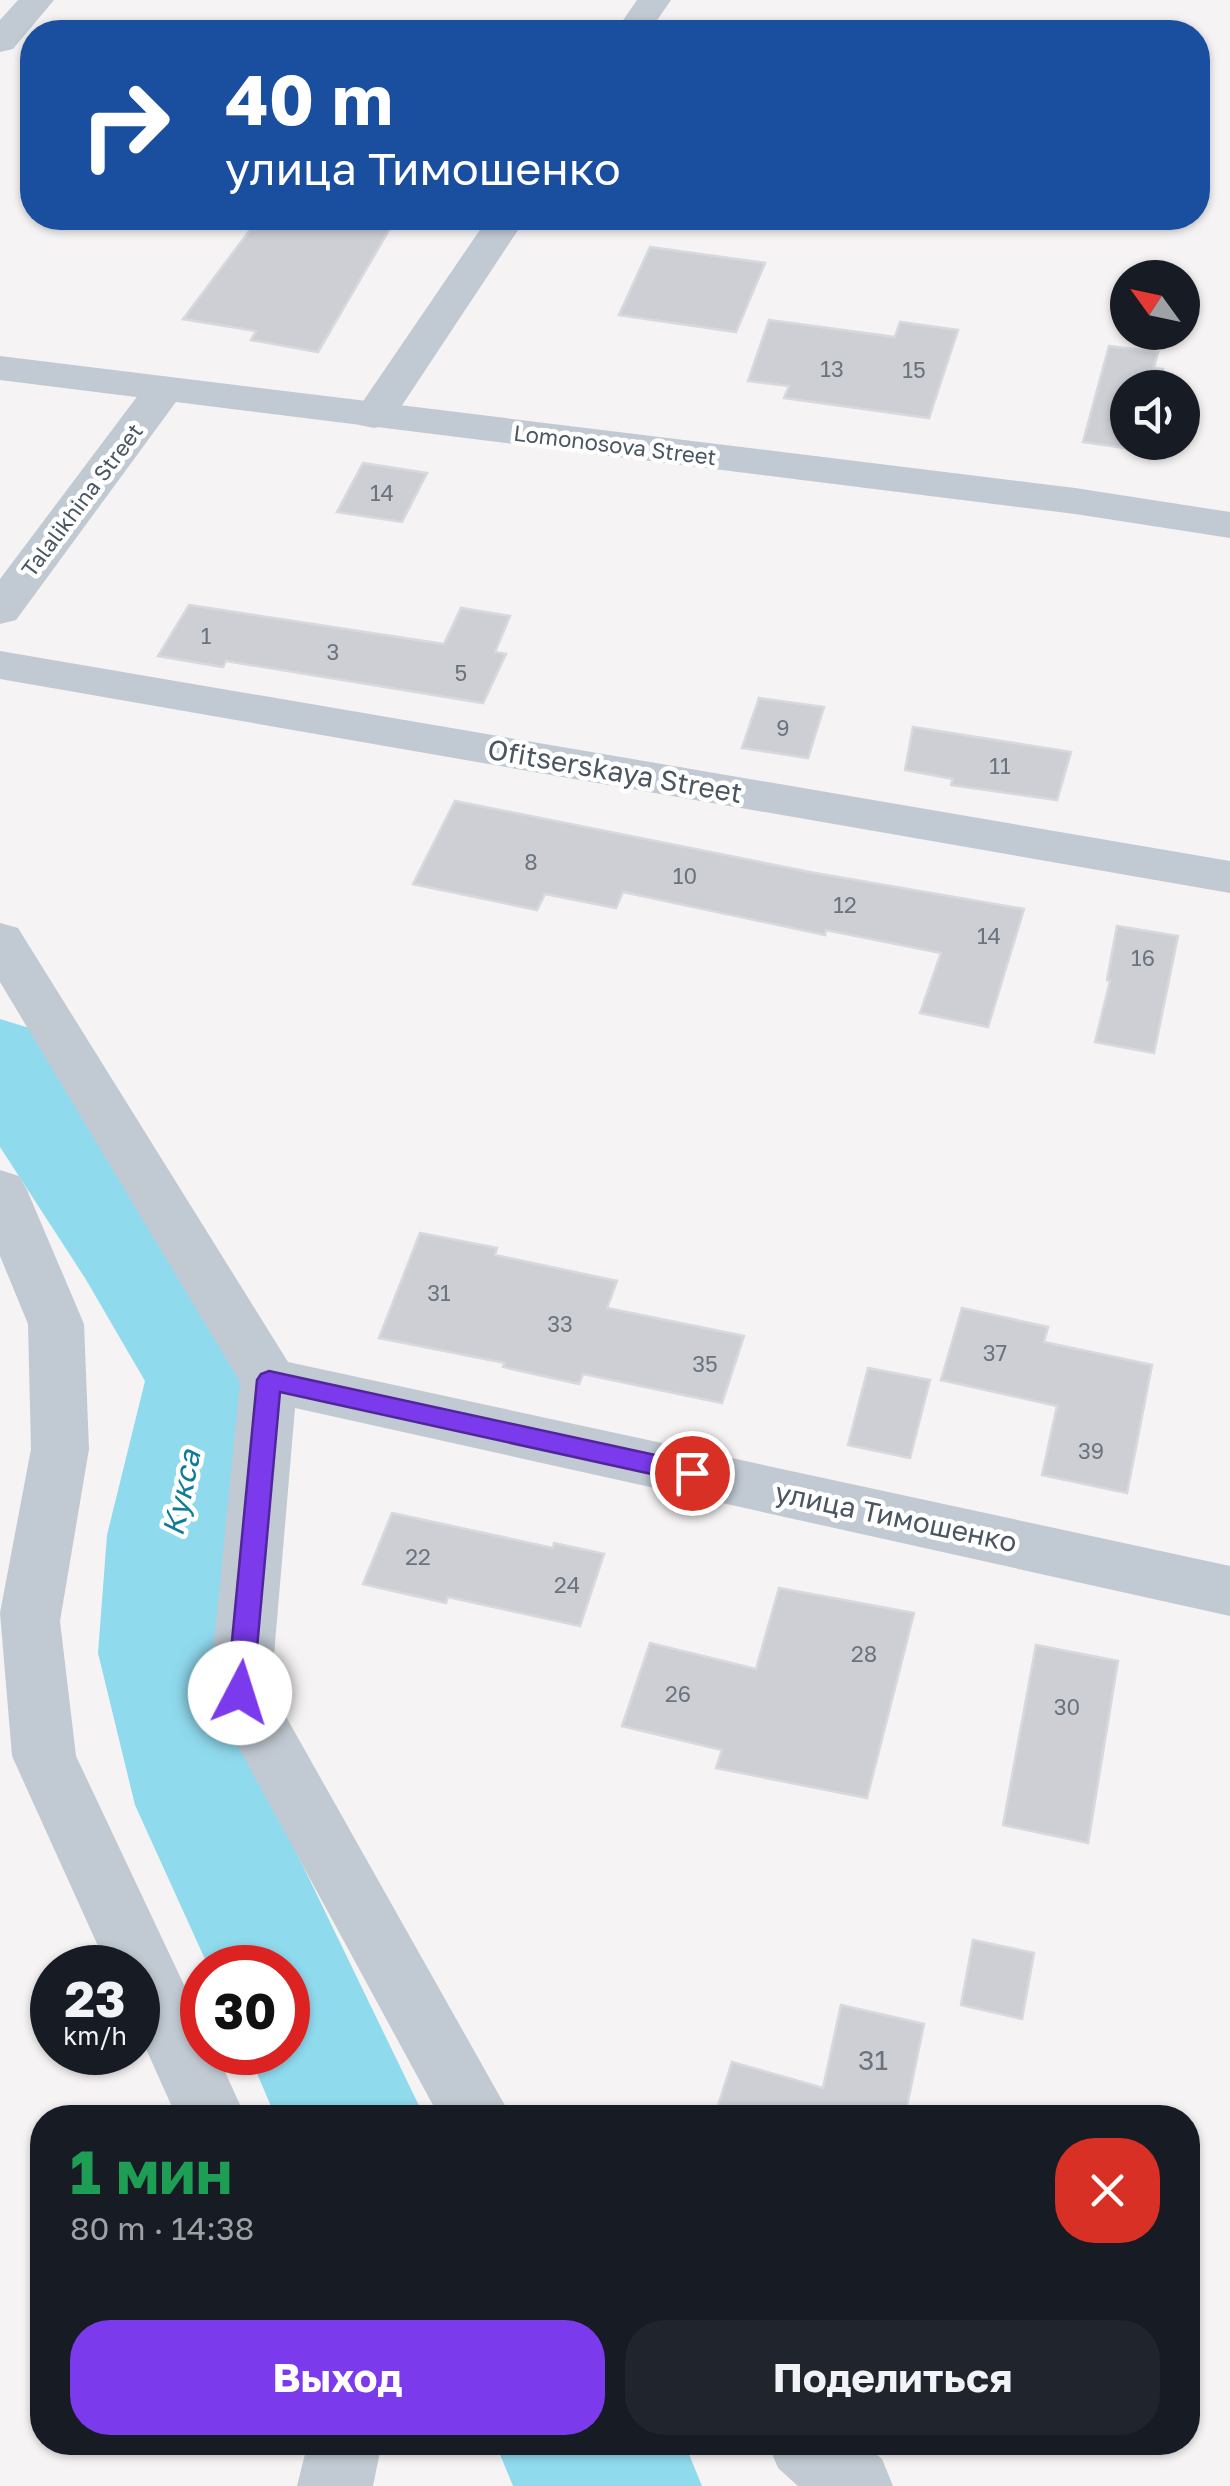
<!DOCTYPE html>
<html lang="ru">
<meta charset="utf-8">
<style>
body{margin:0;font-family:"Golos Text",sans-serif;background:#20242c;color:#f1f3f6;height:100vh;display:flex;flex-direction:column;font-size:38px;white-space:nowrap}
*{box-sizing:border-box;margin:0}
p{font-size:32px;color:#9ea1a6}
.icon{flex:none;width:55px;height:55px;fill:none;stroke:currentColor;stroke-width:2;stroke-linecap:round;stroke-linejoin:round}
.map{position:relative;flex:1;overflow:hidden}
.sheet{position:absolute;left:30px;top:2105px;width:1170px;height:350px;display:flex;flex-direction:column;background:#171b24;border-radius:40px;box-shadow:0 2px 8px #0004}
.sheet>*{flex:none}
.top-card{position:absolute;left:20px;top:20px;width:1190px;height:210px;border-radius:40px;box-shadow:0 2px 8px #0004;background:#1a4fa0;color:#fff;overflow:hidden}
.needle{width:65px;rotate:303deg}
.tools{position:absolute;left:1110px;top:260px;display:grid;gap:20px}
.tools a{display:grid;place-items:center;width:90px;height:90px;border-radius:50%;background:#171b24;box-shadow:0 2px 8px #0004;font-size:50px}
.speed{position:absolute;left:30px;top:1945px;display:flex;gap:20px;font-size:50px;font-weight:700;text-align:center}
.speed>*{display:grid;place-content:center;width:130px;height:130px;border-radius:50%;background:#171b24;box-shadow:0 2px 8px #0004;line-height:1}
.speed small{font-size:25px;font-weight:400}
.speed .limit{border:15px solid #d22;background:#fff;color:#111}
.pin{position:absolute;display:grid;place-items:center;width:85px;height:85px;color:#fff;margin:-42px;border:5px solid #fff;border-radius:50%;box-shadow:0 2px 10px #0007}
.me{position:absolute;width:110px;margin:-55px;rotate:5deg;stroke-linejoin:round;filter:drop-shadow(0 0 8px #0008)}
.turn{display:flex;align-items:center;gap:35px;height:210px;padding:0 40px;font-size:45px}
.turn .icon{width:130px;height:130px;stroke-width:2.5}
.turn b{display:block;font-size:70px;line-height:85px}
.round{display:grid;place-items:center;flex:none;width:105px;height:105px;border-radius:40px;background:#20242c}
.summary{display:flex;align-items:center;justify-content:space-between;height:170px;padding:0 40px}
h1{font-size:60px;font-weight:700;line-height:75px;color:#1e9e55}
.primary-button{display:flex;gap:20px;margin-top:auto;padding:20px 40px}
.primary-button a{flex:1;height:115px;border-radius:40px;background:#7c3aed;color:#fff;font-size:40px;font-weight:700;line-height:115px;text-align:center}
.primary-button a+a{background:#20242c;color:#f1f3f6}
.map>svg:first-child{display:block}
</style>
<div class="map">
<svg width="1230" height="2486" viewBox="0 0 1230 2486">
<rect width="100%" height="100%" fill="#f5f3f3"/>
<g fill="none" stroke-linecap="round" stroke-linejoin="round">
<g fill="#90daee" fill-rule="evenodd">
<path d="M0,1019L39,1031L169,1216L268,1379L235,1535L230,1653L271,1800L425,2118H276L248,2052H288V1968H209L135,1805L98,1653L107,1535L145,1381L85,1278L0,1147Z"/>
<path d="M495,2442H684L702,2486H513Z"/>
</g>
</g>
<g fill="#cdcfd5" stroke="#d7d9de" stroke-width="2.5">
<path d="M259,218H396L318,352L251,340L256,331L183,319Z"/>
<path d="M650,247L765,263L736,332L619,315Z"/>
<path d="M769,320L895,337L900,322L958,330L929,418L784,398L789,386L748,381Z"/>
<path d="M1109,346L1158,352L1154,368L1163,369L1160,388H1128V442H1148L1146,451L1083,442Z"/>
<path d="M363,463L427,473L402,522L337,512Z"/>
<path d="M189,605L444,644L461,608L510,616L495,652L506,654L483,703L226,661L223,667L158,656Z"/>
<path d="M759,698L824,707L808,758L742,748Z"/>
<path d="M913,727L1071,752L1057,800L951,785L953,779L905,770Z"/>
<path d="M455,801L815,873L1024,909L988,1027L920,1013L941,953L826,930L825,935L623,892L616,908L545,894L537,910L413,884Z"/>
<path d="M1117,926L1178,936L1154,1053L1095,1042L1110,981L1107,980Z"/>
<path d="M420,1233L497,1248L495,1255L617,1281L607,1308L744,1336L722,1403L583,1374L579,1384L503,1367L505,1363L379,1338Z"/>
<path d="M962,1308L1048,1327L1044,1342L1152,1365L1127,1493L1042,1475L1057,1406L941,1380Z"/>
<path d="M868,1368L930,1380L910,1458L848,1445Z"/>
<path d="M392,1513L553,1548L554,1543L604,1554L580,1626L448,1597L446,1603L363,1584Z"/>
<path d="M779,1588L914,1613L867,1798L716,1768L722,1750L622,1726L650,1643L756,1669Z"/>
<path d="M1036,1645L1118,1661L1088,1843L1003,1825Z"/>
<path d="M973,1940L1034,1953L1022,2019L961,2005Z"/>
<path d="M841,2005L924,2024L905,2116L872,2108L871,2118H714L732,2062L823,2088Z"/>
</g>
<g fill="none" stroke-linecap="round" stroke-linejoin="round">
<g fill="#c1cad2" fill-rule="evenodd">
<path d="M18,0H54L13,49L0,52V20Z"/>
<path d="M637,0H671L649,32H615Z"/>
<path d="M488,218H526L389,425L374,428L359,425L353,416Z"/>
<path d="M163,379L178,382L184,391L16,620L0,624V579L148,382Z"/>
<path d="M0,651L1230,861V893L0,679Z"/>
<path d="M0,923L18,928L288,1362L1230,1566V1616L295,1408L271,1690L512,2118H440L209,1693L240,1382L0,982Z"/>
<path d="M0,1170L19,1176L27,1190L84,1324L89,1449L60,1621L76,1756L202,2023V2052H216L246,2118H177L138,2031V1968H108L12,1756L0,1613L31,1449L28,1324L0,1256Z"/>
<path d="M308,2442H382L373,2486H297Z"/>
<path d="M767,2442H862L882,2459L893,2486H798L778,2468Z"/>
</g>
<path fill="#c1cad2" fill-rule="evenodd" d="M0,356L1075,488L1230,512V538L1075,514L0,380Z"/>
</g>
<path fill="#7c3aed" stroke="#51269a" stroke-width="2.5" d="M269,1371L692,1463L701,1466L704,1473L701,1480L692,1483L280,1392L253,1693L249,1701L240,1704L231,1701L227,1693L257,1380L261,1374Z"/>
<g text-anchor="middle" stroke-width="9" stroke-linejoin="round" paint-order="stroke">
<g font-size="22" fill="#6b747e">
<text x="832" y="377">13</text>
<text x="914" y="378">15</text>
<text x="382" y="501">14</text>
<text x="206" y="644">1</text>
<text x="333" y="660">3</text>
<text x="461" y="681">5</text>
<text x="783" y="736">9</text>
<text x="1000" y="774">11</text>
<text x="531" y="870">8</text>
<text x="685" y="884">10</text>
<text x="845" y="913">12</text>
<text x="989" y="944">14</text>
<text x="1143" y="966">16</text>
<text x="439" y="1301">31</text>
<text x="560" y="1332">33</text>
<text x="995" y="1361">37</text>
<text x="705" y="1372">35</text>
<text x="1091" y="1459">39</text>
<text x="418" y="1565">22</text>
<text x="567" y="1593">24</text>
<text x="864" y="1662">28</text>
<text x="678" y="1702">26</text>
<text x="1067" y="1715">30</text>
</g>
<g font-size="22" fill="#4a5661" stroke="#fff">
<text transform="translate(615 445) rotate(7)" y="8">Lomonosova Street</text>
<text transform="translate(82 500) rotate(-53)" y="8">Talalikhina Street</text>
</g>
<g font-size="28" fill="#4a5661" stroke="#fff">
<text transform="translate(615 771) rotate(10)" y="10">Ofitserskaya Street</text>
<text transform="translate(896 1517) rotate(12)" y="10">улица Тимошенко</text>
</g>
<g font-size="28" fill="#6b747e">
<text x="873" y="2070">31</text>
</g>
<g font-size="30" font-style="italic" fill="#0c7c9b" stroke="#fff">
<text transform="translate(182 1493) rotate(-78)" y="10">Кукса</text>
</g>
</g>
</svg>
<div class="tools">
<a><svg class="needle" viewBox="-14 -14 28 28"><path d="M0-13l5 13h-10z" fill="#e53935"/><path d="M0 13l5-13h-10z" fill="#9ea1a6"/></svg></a>
<a><svg class="icon" aria-label="sound" viewBox="0 0 24 24"><path d="M4 9h4l5-4v14l-5-4H4zM17 9q2 3 0 6"/></svg></a>
</div>
<div class="speed"><div>23<small>km/h</small></div><div class="limit">30</div></div>
<div class="pin" style="left:692px;top:1473px;background:#d93025"><svg class="icon" aria-label="arrive" viewBox="0 0 24 24"><path d="M6 21V4h12l-3 4 3 4H6"/></svg></div>
<svg class="me" style="left:240px;top:1693px" viewBox="-20 -20 40 40"><circle r="19" fill="#fff"/><path d="M0-13L10 11 0 6-10 11z" fill="#7c3aed"/></svg>
<div class="top-card">
<div class="turn"><svg class="icon" aria-label="right" viewBox="0 0 24 24"><path d="M7 20v-9h11M14 6l5 5-5 5"/></svg><div><b>40 m</b>улица Тимошенко</div></div>
</div>
<section class="sheet">
<div class="summary"><div><h1>1 мин</h1><p>80 m · 14:38</p></div><a class="round" style="background:#d93025;color:#fff"><svg class="icon" aria-label="close" viewBox="0 0 24 24"><path d="M6 6l12 12M18 6L6 18"/></svg></a></div>
<div class="primary-button"><a>Выход</a><a>Поделиться</a></div>
</section>
</div>
